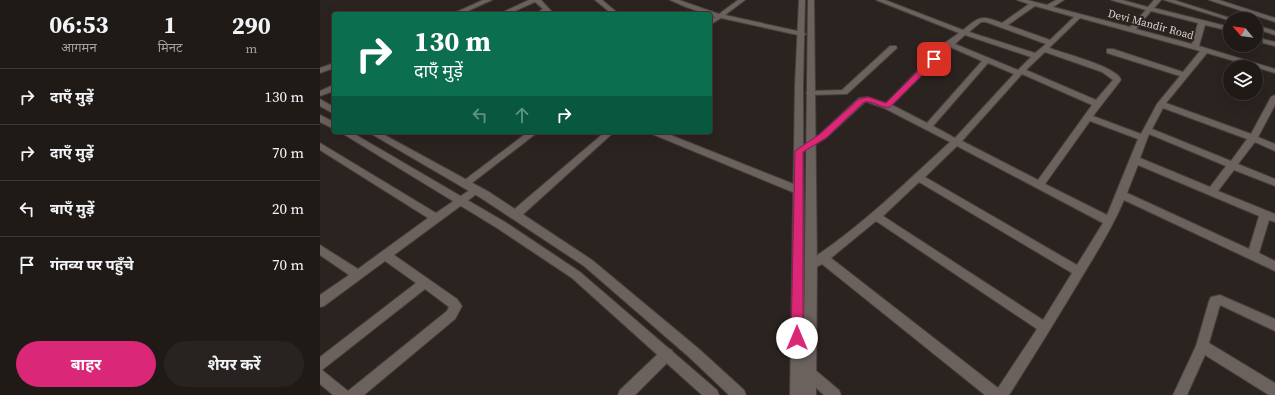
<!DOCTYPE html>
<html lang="hi">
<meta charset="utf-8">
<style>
body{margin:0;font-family:"Source Serif 4","Noto Sans Devanagari",serif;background:#282320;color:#f1f3f6;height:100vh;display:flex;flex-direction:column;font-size:15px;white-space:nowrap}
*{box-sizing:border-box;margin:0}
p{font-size:13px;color:#a2a1a1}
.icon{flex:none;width:22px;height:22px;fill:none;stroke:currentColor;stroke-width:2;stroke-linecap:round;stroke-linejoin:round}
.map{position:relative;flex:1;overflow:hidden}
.details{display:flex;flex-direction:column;background:#201a17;width:320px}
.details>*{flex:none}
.top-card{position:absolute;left:12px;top:12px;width:380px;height:122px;border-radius:4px;box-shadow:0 4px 16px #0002,0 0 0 1px #3d3836;background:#0b6e4f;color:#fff;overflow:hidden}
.needle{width:26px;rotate:299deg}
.controls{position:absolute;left:903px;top:12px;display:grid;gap:8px}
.controls a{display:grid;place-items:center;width:40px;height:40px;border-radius:50%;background:#201a17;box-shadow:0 4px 16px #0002,0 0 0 1px #3d3836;font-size:20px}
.pin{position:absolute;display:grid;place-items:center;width:34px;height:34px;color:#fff;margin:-17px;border-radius:8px;box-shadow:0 2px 6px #0006}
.me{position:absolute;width:44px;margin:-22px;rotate:0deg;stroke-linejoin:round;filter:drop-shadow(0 0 3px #0008)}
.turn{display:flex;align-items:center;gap:14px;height:84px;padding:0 16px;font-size:18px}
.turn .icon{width:52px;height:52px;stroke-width:2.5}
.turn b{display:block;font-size:28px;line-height:34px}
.lanes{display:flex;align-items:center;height:38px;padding:0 16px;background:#0003;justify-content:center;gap:20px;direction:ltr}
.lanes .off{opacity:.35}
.eta{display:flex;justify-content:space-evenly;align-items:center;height:68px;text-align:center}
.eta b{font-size:24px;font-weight:700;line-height:28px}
.primary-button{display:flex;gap:8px;margin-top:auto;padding:8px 16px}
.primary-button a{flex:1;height:46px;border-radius:24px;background:#db2777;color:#fff;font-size:16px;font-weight:700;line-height:46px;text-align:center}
.primary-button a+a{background:#282320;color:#f1f3f6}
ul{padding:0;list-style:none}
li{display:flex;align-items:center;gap:12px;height:56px;padding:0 16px;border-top:1px solid #3d3836}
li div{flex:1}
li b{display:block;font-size:15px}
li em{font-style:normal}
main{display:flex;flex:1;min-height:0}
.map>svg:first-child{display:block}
</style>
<main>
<section class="details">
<div class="eta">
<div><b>06:53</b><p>आगमन</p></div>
<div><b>1</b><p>मिनट</p></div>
<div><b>290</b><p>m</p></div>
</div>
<ul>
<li><svg class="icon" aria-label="right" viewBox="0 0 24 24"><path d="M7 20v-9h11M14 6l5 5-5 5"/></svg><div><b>दाएँ मुड़ें</b></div><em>130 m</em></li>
<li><svg class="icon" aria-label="right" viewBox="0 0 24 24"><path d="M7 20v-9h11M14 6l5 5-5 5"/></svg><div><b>दाएँ मुड़ें</b></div><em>70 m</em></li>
<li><svg class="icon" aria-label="left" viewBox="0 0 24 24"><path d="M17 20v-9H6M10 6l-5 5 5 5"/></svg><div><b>बाएँ मुड़ें</b></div><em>20 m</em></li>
<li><svg class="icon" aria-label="arrive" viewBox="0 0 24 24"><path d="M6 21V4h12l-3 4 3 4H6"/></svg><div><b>गंतव्य पर पहुँचे</b></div><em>70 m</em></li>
</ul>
<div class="primary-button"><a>बाहर</a><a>शेयर करें</a></div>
</section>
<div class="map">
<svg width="955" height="395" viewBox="0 0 955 395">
<rect width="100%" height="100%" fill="#2b231f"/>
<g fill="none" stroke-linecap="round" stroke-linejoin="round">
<defs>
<g id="street">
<path d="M163,0H172L141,14H132Z"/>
<path d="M209,0H221L234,14H215L223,9L215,2L188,14H179Z"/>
<path d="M275,0H282L299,14H292Z"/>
<path d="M350,0H359L399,14L418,0H425L405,15L482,32L486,34L482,36L401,18L390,25V20L395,17L366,7Z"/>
<path d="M556,0H565L643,30C660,16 661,15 682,23L709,4L697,0H707L727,5L736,0H744L733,7L810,27L826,10L791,0H802L828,7L834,0H841L834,8L910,27V31L885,25L879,46L955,69V73L887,53L846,103L931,134L951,97L955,95V105L938,137L955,144V151L935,142L918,164L955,179V186L914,170L898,191L955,214V222L949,220L939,253L955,261V271L804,200C794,224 780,247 766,270C741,312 715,354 689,395H665L502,264L491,270L487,268L485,265L487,262C540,228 584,184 630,142L564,108L547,102H545L506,138L482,153L479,154L474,151L500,134L539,98L548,97L566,103L626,42L639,33ZM715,6L754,17L730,40L688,25ZM831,11L878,23L872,44L816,29ZM760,18L880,51L863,72L793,49H787V53L860,76L837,104L821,134L773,116L801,80C798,67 743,53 729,48ZM661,22H666L726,44L715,53L649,32ZM645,35L711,57L698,70L635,44ZM630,47L662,61L607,123L572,105ZM725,52L782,72L793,80L776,100L706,70ZM668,63L694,74L635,138L613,126ZM702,74L772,105L718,180L642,141ZM843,108L927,139L911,161L832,129ZM770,121L818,139L787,215L725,184ZM829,134L906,166L890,187L820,158ZM637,146L783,223L757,265L605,177ZM818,165L939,216L929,249L807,193ZM599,182L752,273L723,320L563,216ZM556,221L717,329L678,388L511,258Z"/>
<path d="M844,0H854L913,19L908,20Z"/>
<path d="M889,0H899L955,18V22Z"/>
<path d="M936,25L955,31V35L936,29Z"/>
<path d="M943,39L955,42V46L943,43Z"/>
<path d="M570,46H576L577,48L527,94L490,95L486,93L490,91L522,90Z"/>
<path d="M14,63V68L0,73V68Z"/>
<path d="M11,86H14V91L0,96V91Z"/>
<path d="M208,132H218L148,186H142L140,184L142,182Z"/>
<path d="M285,132H294L199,218H191L190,215L191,212Z"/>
<path d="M331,132H343L481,187L483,190L478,194L475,193L332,134Z"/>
<path d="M0,143L116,213L154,187L157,186L162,190L74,255L137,299L142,306L135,319L44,395H13L0,384V357L96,283L65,261L4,306L0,307V295L29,275L0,255V245L38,269L108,218L0,150ZM105,289L129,307L127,311L28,391L2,370Z"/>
<path d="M900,295L955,319V331L900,305L889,343L955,383V395H949L885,355L867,395H853L876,346L889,301L891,297Z"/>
<path d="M347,348L352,350L353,354L352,358L315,395H298L300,390L342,350Z"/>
<path d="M489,367L494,369L519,390L521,395H504L484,377L482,373L484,369Z"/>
</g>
<g id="secondary">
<path d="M479,0H485L483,85L484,337L488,0H494L497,265L496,395H470L475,85Z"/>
<path d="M0,99L14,107V114L0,106Z"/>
<path d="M0,115L14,122V129L0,122Z"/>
<path d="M20,132H31L185,222L260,272L397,390L399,395H382L252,278L177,228Z"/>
<path d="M48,132H59L169,192L272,260L379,349L424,390L426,395H409L369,357L264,266L161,198Z"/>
</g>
</defs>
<use href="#street" stroke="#46403d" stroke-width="2"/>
<use href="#secondary" stroke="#46403d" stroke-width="2"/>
<use href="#street" fill="#6b615d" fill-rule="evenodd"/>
<use href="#secondary" fill="#6b615d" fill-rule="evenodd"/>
</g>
<path fill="#db2777" stroke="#8e194d" d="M612,57L618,59L570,107C561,109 553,100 544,102L506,138L483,152V338L481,342L477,343L473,342L471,338L475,151L500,134L539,99L548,97L566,103Z"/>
<g text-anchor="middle" stroke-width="4" stroke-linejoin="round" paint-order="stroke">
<g font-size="11" fill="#d9d3d1" stroke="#2b231f">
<text transform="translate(831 24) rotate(15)" y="4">Devi Mandir Road</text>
</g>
</g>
</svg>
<div class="controls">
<a><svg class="needle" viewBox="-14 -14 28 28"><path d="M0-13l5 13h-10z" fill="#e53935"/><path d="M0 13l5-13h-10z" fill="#a2a1a1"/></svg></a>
<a><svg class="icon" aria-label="layers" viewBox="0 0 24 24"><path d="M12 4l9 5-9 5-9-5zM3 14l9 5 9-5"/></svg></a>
</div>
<div class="pin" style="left:614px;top:59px;background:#d93025"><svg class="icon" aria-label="arrive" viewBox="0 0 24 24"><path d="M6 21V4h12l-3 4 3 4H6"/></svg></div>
<svg class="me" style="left:477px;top:338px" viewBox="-20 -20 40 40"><circle r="19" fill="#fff"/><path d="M0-13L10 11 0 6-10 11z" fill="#db2777"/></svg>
<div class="top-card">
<div class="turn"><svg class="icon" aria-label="right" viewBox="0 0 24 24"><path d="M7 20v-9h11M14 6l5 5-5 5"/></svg><div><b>130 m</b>दाएँ मुड़ें</div></div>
<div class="lanes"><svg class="icon off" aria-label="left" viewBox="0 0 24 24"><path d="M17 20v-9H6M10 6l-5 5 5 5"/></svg><svg class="icon off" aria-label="ahead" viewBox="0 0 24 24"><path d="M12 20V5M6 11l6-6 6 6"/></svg><svg class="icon" aria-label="right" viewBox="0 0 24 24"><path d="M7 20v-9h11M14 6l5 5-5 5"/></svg></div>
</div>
</div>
</main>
